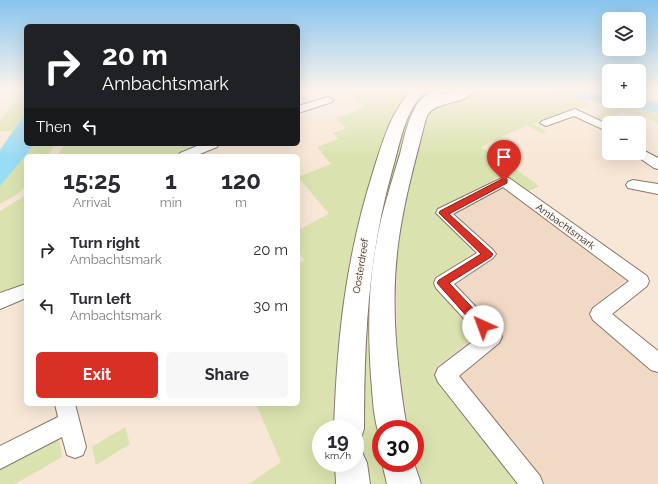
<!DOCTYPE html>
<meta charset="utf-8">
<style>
body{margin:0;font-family:Raleway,sans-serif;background:#f7f7f7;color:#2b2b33;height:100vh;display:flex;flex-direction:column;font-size:15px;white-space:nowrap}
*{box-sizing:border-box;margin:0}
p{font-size:13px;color:#7c7c81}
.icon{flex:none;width:22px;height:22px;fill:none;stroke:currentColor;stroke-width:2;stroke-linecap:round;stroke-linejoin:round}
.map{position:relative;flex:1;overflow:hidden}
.panel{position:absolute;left:24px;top:154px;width:276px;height:252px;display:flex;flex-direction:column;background:#fff;border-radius:6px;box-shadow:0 4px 16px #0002}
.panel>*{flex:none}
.hud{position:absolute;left:24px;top:24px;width:276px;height:122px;border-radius:6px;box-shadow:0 4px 16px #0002;background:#202124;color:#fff;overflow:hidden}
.buttons{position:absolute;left:602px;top:12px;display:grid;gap:8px}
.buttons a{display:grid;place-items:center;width:44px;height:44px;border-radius:6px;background:#fff;box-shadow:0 4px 16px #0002;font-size:20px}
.speed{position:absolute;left:312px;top:420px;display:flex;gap:8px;font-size:20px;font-weight:700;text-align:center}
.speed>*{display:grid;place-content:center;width:52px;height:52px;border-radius:50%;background:#fff;box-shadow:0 4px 16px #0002;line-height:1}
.speed small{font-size:10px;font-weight:400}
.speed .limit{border:6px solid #d22;background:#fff;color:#111}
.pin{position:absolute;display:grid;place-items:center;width:34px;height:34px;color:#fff;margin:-41px -17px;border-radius:50% 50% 50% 0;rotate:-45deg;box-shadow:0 0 4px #0007}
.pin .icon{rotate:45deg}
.me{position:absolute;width:44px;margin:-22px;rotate:317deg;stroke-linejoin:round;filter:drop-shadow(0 0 3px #0008)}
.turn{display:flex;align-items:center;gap:14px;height:84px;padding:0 12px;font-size:18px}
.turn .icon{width:52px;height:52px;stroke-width:2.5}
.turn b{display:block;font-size:28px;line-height:34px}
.then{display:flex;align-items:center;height:38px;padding:0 12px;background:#0003;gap:8px;font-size:15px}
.eta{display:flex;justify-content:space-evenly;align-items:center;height:68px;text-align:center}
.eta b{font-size:24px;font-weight:700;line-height:28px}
.button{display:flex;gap:8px;margin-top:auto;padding:8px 12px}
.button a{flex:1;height:46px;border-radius:6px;background:#d93025;color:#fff;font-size:16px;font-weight:700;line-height:46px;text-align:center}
.button a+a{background:#f7f7f7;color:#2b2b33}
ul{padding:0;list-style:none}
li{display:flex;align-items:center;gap:12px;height:56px;padding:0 12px}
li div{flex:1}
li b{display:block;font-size:15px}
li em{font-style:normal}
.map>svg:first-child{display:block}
</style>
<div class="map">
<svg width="658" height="484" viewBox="0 0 658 484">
<rect width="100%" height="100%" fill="#f8e7d6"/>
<path fill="#f1dac5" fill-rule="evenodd" d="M400,148L484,174L627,279L590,311L658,370V484H380L368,431ZM381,429H415V463H381Z"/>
<g fill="#dae3af">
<path d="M4,90H26V112L12,131H0V121L19,96L13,91Z"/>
<path d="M344,90H404V95L366,202L340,429H321V463H343L346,484H249L281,462L256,404H298V263L304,260L298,250V230L329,214L298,177L331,164L317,147L338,139L333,133L346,128L336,118L366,107Z"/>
<path d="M476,90H550L568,96L588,99L589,106L578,109H574L554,119L546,117L533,124L546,131L543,134L527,125L481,147L504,163L509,164L539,186L527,192L502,175L435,212L467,244L471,252L466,258L433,280L479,332L431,371L518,484H420L415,460V429H409L397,351V251L404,204L427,115C439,98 466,106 476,90Z"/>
<path d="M418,96L424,98L407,137L381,429V463H392L395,484H361L356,435L363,314L380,203L405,121Z"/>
<path d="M604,104L658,113V123L643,116L621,112C611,119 605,122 593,118L604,111L602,105Z"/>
<path d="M35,144H55L48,156H26C26,191 31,187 0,204V186Z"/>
<path d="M65,144H202L171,156H57Z"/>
<path d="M26,195V286L0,296V211Z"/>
<path d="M125,427L130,444L96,465L92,447Z"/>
<path d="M59,436L62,457L15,484H0V470Z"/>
</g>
<g fill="#99dcf5">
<path d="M550,90H571L609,95V101H639V100L658,102V113L568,96Z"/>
<path d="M26,112V144H35L0,186V150Z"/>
</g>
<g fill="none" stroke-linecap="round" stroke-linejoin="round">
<defs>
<g id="minor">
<path d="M328,97L333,100L332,102L298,113V106Z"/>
<path d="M575,109L609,125V132L574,116L546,126L540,123L542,121Z"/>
<path d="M202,144H219L217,147L195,156H178L180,153Z"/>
<path d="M639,148L658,158V169L654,168L635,155L634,153H639Z"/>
<path d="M504,177L509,178L647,276L649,281L647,286L612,314L658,351V372L651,370L593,320L590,314L593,308L629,281L503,187L453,214L493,250L496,254L493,258L454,284L499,331L502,337L499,343L459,376L540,476L543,484H518L438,382L435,375L438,368L480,336L436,288L434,283L436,278L477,253L436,213L438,209Z"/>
<path d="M633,180L658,184V194L628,188L626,185L628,182Z"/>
<path d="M26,284V298L0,309V293Z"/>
<path d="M55,404H75L86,447L83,455L75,458L67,455L62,437L0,469V446L58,417Z"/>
</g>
<g id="secondary">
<path d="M411,90H425C420,97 414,104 410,113C401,131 398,151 392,171C368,257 364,340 364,429L360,440L355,442V429H334C337,338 346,256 374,169C384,138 390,115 411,90Z"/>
<path d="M437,90L442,91L444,94L459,90H475C465,105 440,100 428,114C426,117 425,123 424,126C414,165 403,205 398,245C390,306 397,368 407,429H381V440C373,420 373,398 371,377C368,333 368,289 376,245C381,214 391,184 400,154C406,132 411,96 437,90Z"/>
<path d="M355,448L362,452L367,463L370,484H336L335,463H355Z"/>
<path d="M382,463H414L421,484H387Z"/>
</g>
</defs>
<use href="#minor" stroke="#877869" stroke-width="2"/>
<use href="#secondary" stroke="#877869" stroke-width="2"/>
<use href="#minor" fill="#fff" fill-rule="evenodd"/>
<use href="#secondary" fill="#fff" fill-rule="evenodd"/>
</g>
<linearGradient id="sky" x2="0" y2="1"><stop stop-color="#88c4ed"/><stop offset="0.57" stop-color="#fcf4ed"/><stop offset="1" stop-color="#fcf4ed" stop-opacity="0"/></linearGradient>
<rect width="658" height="157" fill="url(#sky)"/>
<path fill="#d93025" stroke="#8d1f18" d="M504,178L507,179V183L449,214L493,254L491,257L449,283L487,323L488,326L487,330L483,331L479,330L437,283L439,280L481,254L439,213L440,211Z"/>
<g text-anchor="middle" stroke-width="3" stroke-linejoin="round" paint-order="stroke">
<g font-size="10" fill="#302923" stroke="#fdf6f0">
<text transform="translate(566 226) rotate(36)" y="4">Ambachtsmark</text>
<text transform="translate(360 266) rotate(-81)" y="4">Oosterdreef</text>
</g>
</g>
</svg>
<div class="buttons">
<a><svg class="icon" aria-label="layers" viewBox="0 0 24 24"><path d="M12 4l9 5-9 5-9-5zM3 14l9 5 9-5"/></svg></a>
<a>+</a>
<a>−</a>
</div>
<div class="speed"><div>19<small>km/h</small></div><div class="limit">30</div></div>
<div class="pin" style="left:504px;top:181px;background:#d93025"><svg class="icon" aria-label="arrive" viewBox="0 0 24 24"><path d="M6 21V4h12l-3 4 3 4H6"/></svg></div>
<svg class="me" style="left:483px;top:326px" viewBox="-20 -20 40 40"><circle r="19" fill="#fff"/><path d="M0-13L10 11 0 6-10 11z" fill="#d93025"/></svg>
<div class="hud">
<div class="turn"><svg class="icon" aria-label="right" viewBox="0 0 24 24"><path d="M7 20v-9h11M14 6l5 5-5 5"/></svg><div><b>20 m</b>Ambachtsmark</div></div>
<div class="then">Then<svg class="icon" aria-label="left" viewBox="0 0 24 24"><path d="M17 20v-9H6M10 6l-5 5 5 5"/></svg></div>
</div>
<section class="panel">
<div class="eta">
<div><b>15:25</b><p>Arrival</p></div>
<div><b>1</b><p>min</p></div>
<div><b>120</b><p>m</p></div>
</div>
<ul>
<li><svg class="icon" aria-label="right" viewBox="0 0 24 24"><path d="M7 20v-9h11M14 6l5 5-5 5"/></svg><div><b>Turn right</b><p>Ambachtsmark</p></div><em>20 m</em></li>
<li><svg class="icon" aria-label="left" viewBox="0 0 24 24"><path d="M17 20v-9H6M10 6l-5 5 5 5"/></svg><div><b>Turn left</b><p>Ambachtsmark</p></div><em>30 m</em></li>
</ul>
<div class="button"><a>Exit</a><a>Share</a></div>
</section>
</div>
